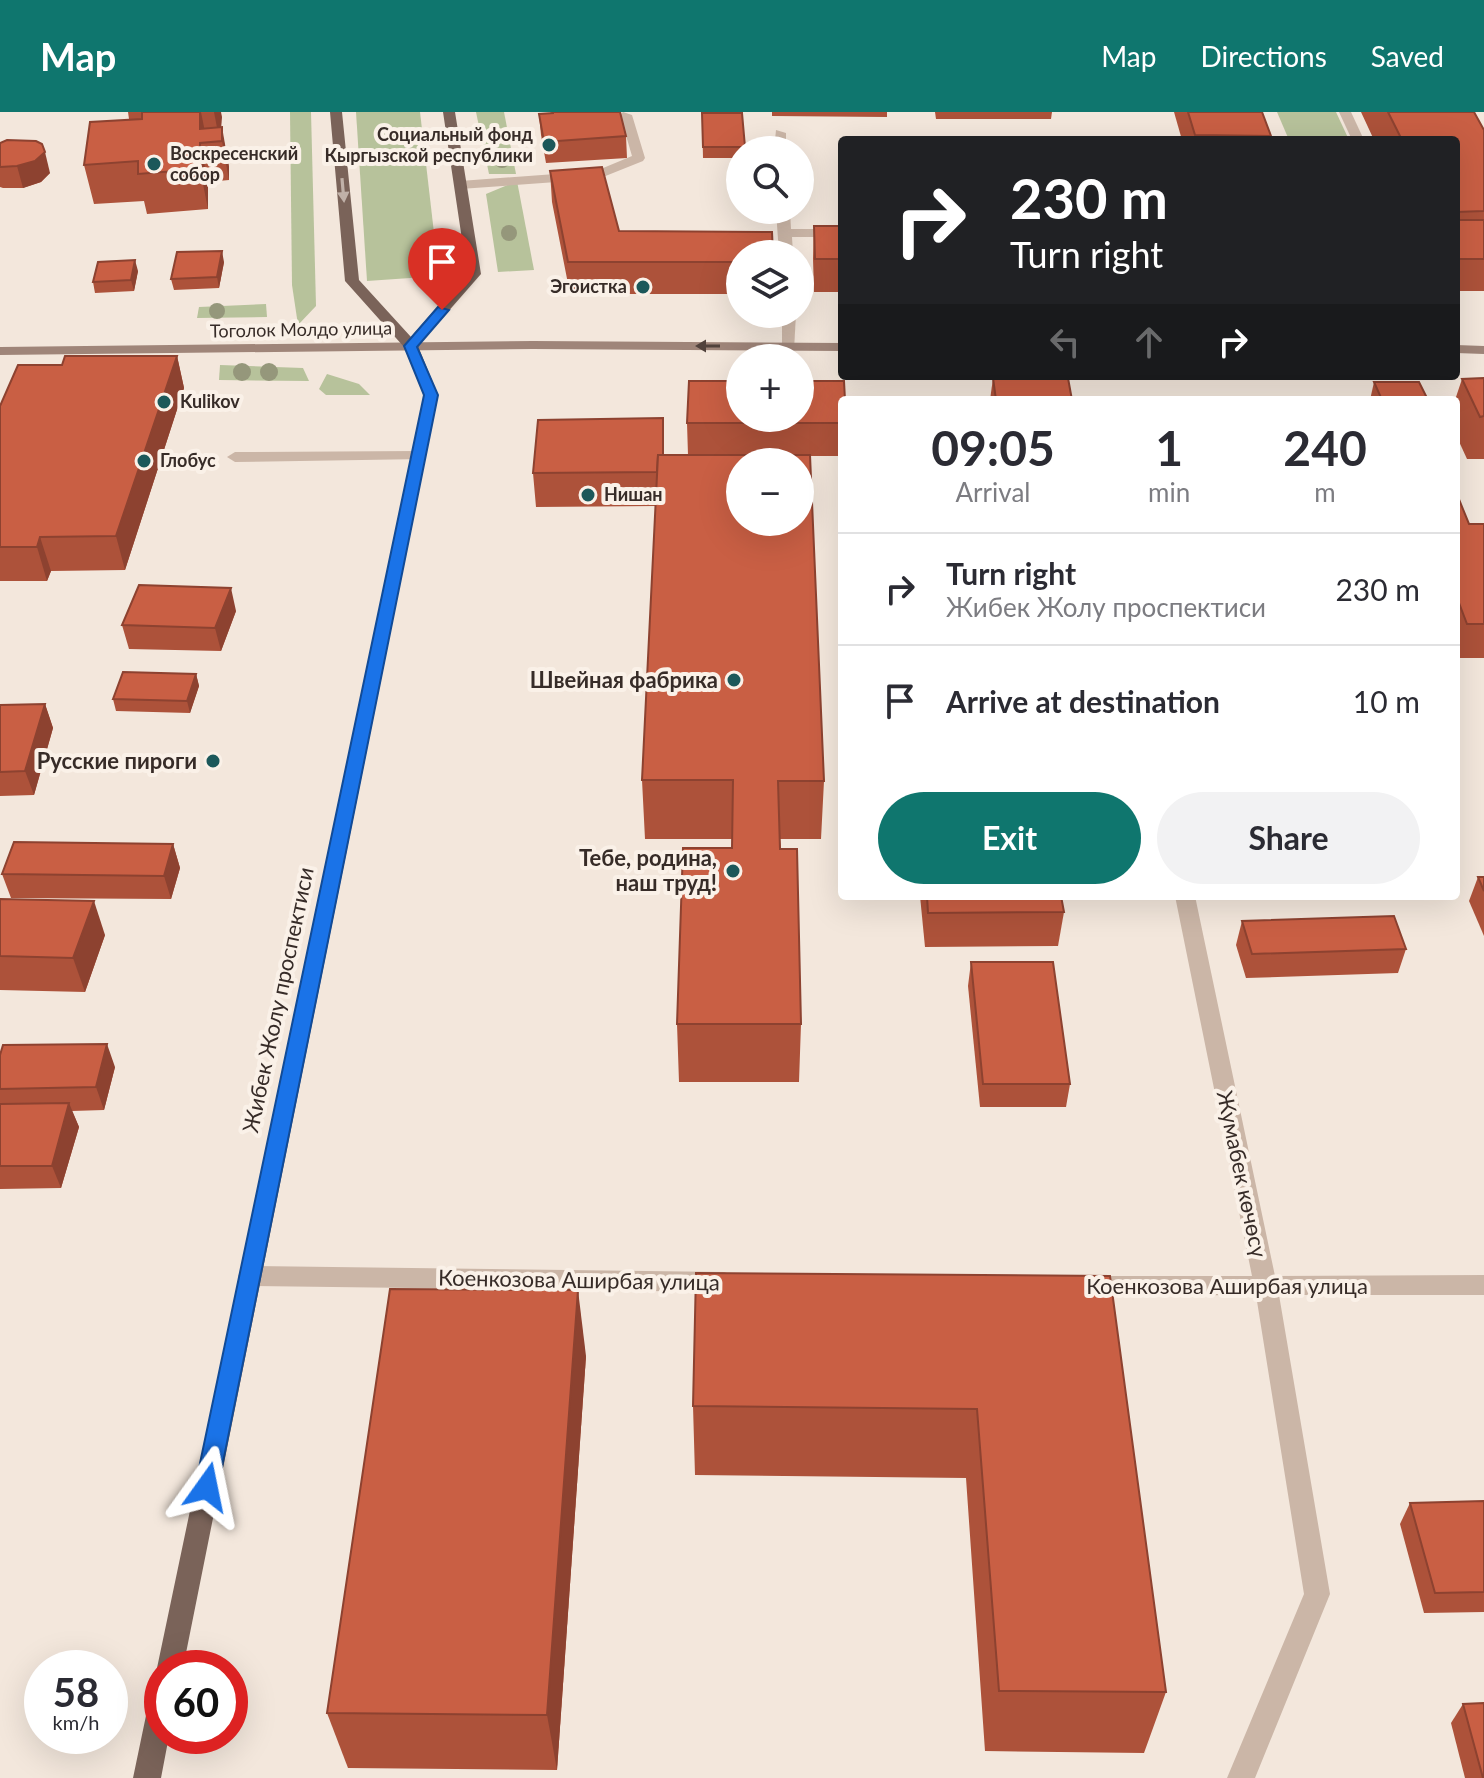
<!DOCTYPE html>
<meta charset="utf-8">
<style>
body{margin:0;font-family:Lato,sans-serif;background:#f2f2f3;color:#2b2b33;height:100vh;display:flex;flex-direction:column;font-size:30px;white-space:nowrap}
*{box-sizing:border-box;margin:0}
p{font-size:26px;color:#7c7c81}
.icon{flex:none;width:44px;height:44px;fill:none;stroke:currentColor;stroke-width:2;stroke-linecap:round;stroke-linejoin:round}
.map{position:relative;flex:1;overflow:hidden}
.sheet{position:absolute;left:838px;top:284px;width:622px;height:504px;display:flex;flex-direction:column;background:#fff;border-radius:8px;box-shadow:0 8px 32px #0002}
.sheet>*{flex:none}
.guide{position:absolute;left:838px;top:24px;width:622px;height:244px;border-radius:8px;box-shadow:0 8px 32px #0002;background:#202124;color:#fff;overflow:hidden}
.buttons{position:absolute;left:726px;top:24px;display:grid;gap:16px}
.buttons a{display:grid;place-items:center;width:88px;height:88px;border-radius:50%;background:#fff;box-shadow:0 8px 32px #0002;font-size:40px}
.speed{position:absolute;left:24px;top:1538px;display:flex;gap:16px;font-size:40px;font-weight:700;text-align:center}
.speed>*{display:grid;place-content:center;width:104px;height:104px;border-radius:50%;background:#fff;box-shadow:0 8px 32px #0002;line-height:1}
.speed small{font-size:20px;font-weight:400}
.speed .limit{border:12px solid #d22;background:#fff;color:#111}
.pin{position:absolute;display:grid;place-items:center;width:68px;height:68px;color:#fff;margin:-82px -34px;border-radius:50% 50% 50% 0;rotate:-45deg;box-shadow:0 0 8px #0007}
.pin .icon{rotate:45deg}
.me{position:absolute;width:88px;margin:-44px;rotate:12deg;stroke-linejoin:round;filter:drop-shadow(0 0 6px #0008)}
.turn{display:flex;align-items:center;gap:28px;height:168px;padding:0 40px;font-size:36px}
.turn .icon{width:104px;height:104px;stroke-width:2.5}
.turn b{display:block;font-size:56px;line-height:68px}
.lanes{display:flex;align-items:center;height:76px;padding:0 40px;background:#0003;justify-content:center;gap:40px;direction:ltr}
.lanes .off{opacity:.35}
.eta{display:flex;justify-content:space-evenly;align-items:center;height:136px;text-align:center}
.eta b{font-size:48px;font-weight:700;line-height:56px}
.action{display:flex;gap:16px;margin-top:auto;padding:16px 40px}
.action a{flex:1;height:92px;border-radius:48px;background:#0f766e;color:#fff;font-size:32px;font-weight:700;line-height:92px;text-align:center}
.action a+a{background:#f2f2f3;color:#2b2b33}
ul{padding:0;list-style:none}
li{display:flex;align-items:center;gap:24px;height:112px;padding:0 40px;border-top:2px solid #e1e1e2}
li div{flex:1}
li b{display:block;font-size:30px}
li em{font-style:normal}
header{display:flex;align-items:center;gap:48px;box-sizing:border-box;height:112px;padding:0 40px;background:#0f766e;color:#fff}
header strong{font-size:38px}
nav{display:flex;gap:44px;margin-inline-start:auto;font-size:28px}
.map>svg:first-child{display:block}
</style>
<header>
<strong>Map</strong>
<nav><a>Map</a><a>Directions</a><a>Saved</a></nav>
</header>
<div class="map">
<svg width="1484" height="1666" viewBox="0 0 1484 1666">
<rect width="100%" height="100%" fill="#f3e7dc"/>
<g fill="#b7c29b">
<path d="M290,0H311L316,194L298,213L292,173Z"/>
<path d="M356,0H420L439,164L367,169Z"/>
<path d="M476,0H504L516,62H489Z"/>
<path d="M1277,0H1336L1349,28H1289Z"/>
<path d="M517,69L534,158L498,160L486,82Z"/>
<path d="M266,192L267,205L197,206L199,195Z"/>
<path d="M220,253L303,256L309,269L219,268Z"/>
<path d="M327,262L359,272L370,283H326L319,277Z"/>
</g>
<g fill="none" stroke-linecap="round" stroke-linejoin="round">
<g fill="#cbb6a7" fill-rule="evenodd">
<path d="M623,0L632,3L645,46L643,49L598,67L460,77L454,73L460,69L596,59L632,44L620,3Z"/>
<path d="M1339,0H1351L1364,28H1352Z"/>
<path d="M776,18L786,21V38H774Z"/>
<path d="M776,98H790L791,117H842V125H792L793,142H779Z"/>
<path d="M782,202H796L794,238L789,239L782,235Z"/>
<path d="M418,339L426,344L423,347L235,350L227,345L235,340Z"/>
</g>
<g fill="#cbb6a7" fill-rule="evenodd">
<path d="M1175,784H1195L1275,1164L1484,1163V1183H1279L1330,1482L1255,1666H1227L1304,1482L1256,1183L1084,1184L1076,1181L1072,1174L1076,1167L1084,1164H1252Z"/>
<path d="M250,1154L724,1160L732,1163L736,1170L732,1177L724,1180L250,1174L242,1171L238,1164L242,1157Z"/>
</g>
<g fill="#9f8579" fill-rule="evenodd">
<path d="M533,229L842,231V239L533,237L0,243V235Z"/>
<path d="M1456,233L1484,234V242L1456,241Z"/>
</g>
<g fill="#7a6359" fill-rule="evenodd">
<path d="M330,0H342L359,168L411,225L467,161L443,0H455L481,162L418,234L438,283L183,1556H162V1566L157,1556L424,283L404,235L345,169Z"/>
<path d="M162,1581V1624H169L161,1666H133L148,1594L152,1585Z"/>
</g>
</g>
<g fill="#95977b">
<circle cx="502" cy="48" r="8"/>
<circle cx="509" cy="121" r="8"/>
<circle cx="217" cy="199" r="8"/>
<circle cx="242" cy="260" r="9"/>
<circle cx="269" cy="260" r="9"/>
</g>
<g fill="#ad523a">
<path d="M128,0H221V15L229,55V68L208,70V97L147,102L144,89L94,92L84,53L129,7Z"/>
<path d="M550,0H620L626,24L627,46L546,51L541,23L539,2L551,1Z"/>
<path d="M772,0H887V5L772,4Z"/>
<path d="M935,0H1052L1051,7H936Z"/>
<path d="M1174,0H1262L1271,24L1270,28H1182Z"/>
<path d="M1361,0H1474L1484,18V179H1456V28H1374Z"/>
<path d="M702,1H742L745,38H740V46H703Z"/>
<path d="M0,31L50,61L41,70L23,76H3L0,75Z"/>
<path d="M550,59L619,119L740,142V182H570L552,90Z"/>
<path d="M814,114H842V180H814L813,146Z"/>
<path d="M224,150L219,176L174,178L171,167Z"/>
<path d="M138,159L134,179L95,181L93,170Z"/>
<path d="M177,244L184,276L125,458L51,459L47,469H0V294L62,253Z"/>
<path d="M993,266L1072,288H990Z"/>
<path d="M1484,266V347H1467L1456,323L1455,288L1462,267Z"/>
<path d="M1374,270L1428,288H1370Z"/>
<path d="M842,288V344H810L824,669L821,727H780L801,912L799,970H679L677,912L732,736V727H645L642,668L656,394L536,395L533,361L664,343H688L687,311Z"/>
<path d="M1456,380L1469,412H1484V546H1456Z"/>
<path d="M236,499L221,539L129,537L122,513Z"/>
<path d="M196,562L199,574L190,601L116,599L113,587Z"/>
<path d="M45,592L53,616L34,683L0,684V593Z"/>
<path d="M173,732L180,756L171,787L11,786L2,762Z"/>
<path d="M1478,765H1484V824L1469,789Z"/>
<path d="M920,784H1061L1064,800L1058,834L925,835Z"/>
<path d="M0,787L105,823L85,880L0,878Z"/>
<path d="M1242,809L1406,837L1398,861L1246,866L1236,833Z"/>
<path d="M971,850L1070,972L1066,995H980L968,874Z"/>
<path d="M0,943L115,955L104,998L72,999L79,1015L61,1076L0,1077Z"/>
<path d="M1110,1164L1166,1580L1144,1641L985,1639L966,1366L695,1363L693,1294Z"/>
<path d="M586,1244L557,1658L348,1656L327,1601Z"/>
<path d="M1484,1389V1500L1424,1501L1400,1412L1410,1391Z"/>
<path d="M1463,1592L1484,1666H1465L1451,1611Z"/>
</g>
<g fill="#8d4230">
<path d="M200,0H201L207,30L200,17Z"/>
<path d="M214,0H221L222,5L220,31Z"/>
<path d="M222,15L229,55V68L222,29Z"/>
<path d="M200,31L208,70V97L200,57Z"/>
<path d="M45,40L50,61L41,70L23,76L17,54Z"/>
<path d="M222,139L224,150L219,176L217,165Z"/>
<path d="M135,148L138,159L134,179L131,168Z"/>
<path d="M177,244L184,276L125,458L116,424Z"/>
<path d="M40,425L51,459L47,469L37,435Z"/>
<path d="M231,476L236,499L221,539L215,516Z"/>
<path d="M196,562L199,574L190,601L187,589Z"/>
<path d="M45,592L53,616L34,683L25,659Z"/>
<path d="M173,732L180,756L171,787L164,764Z"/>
<path d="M94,789L105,823L85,880L73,846Z"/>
<path d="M107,932L115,955L104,998L96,975Z"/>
<path d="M69,991L79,1015L61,1076L52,1054Z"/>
<path d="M578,1178L586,1244L557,1658L547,1603Z"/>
</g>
<g fill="#c95f44" stroke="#8d4230" stroke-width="2" fill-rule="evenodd">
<path d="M142,0H200V17L222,15V29L200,31V57L138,62V49L84,53L90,10L142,7Z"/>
<path d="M553,0H620L626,24L544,30L539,2L553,1Z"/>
<path d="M1188,0H1262L1271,24L1195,23Z"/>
<path d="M1388,0H1474L1484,18V99L1456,100V28H1402Z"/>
<path d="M702,1H742L745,35H703Z"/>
<path d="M7,28L36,29L42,32L45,40L35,49L17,54L0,55V31Z"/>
<path d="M602,55L619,119L772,120L773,142H740V150H568L550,59Z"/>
<rect x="1456" y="108" width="28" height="39"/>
<path d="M814,114H842V147H815Z"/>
<path d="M222,139L217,165L171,167L177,140Z"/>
<path d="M135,148L131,168L93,170L98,150Z"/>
<path d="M65,244H177L116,424L40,425L37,435H0V294L18,253H62Z"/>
<path d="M993,266H1068L1072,288H996Z"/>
<path d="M1484,266V304L1480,305L1462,267Z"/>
<path d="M689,269H740V306H800V269H844L845,288H842V311H687Z"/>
<path d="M1374,270H1419L1428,288H1382Z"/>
<path d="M663,306V343H658L657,360L533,361L538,308Z"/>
<path d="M658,343H810L824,669H778L780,737H797L801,912H677L683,736H732L733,668H642ZM740,350H800V410H740Z"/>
<path d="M1456,380L1469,412H1484V512H1467L1456,483Z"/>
<path d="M139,473L231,476L215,516L122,513Z"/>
<path d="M123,560L196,562L187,589L113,587Z"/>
<path d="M45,592L25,659L0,660V593Z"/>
<path d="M14,730L173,732L164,764L2,762Z"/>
<path d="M1478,765H1484V779Z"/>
<path d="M927,784H1061L1064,800L928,801Z"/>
<path d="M0,787L94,789L73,846L0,844Z"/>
<path d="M1394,804L1406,837L1252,842L1242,809Z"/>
<path d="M971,850H1053L1070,972H983Z"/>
<path d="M107,932L96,975L0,977V943L3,933Z"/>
<path d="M69,991L52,1054H0V992Z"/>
<path d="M696,1161L1110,1164L1166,1580L999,1579L977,1297L693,1294Z"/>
<path d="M390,1177L578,1178L547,1603L327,1601Z"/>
<path d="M1484,1389V1480L1435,1481L1410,1391Z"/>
<path d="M1484,1591V1666H1483L1463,1592Z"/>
</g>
<defs><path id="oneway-solid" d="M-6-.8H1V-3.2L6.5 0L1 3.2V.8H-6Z" transform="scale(2)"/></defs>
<use fill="#c0b1a8" href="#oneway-solid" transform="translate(343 78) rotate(85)"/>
<use fill="#51423c" href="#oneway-solid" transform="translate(708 234) rotate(-180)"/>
<path fill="#1a73e8" stroke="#114b97" stroke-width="2" d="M438,195L449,198L417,235L438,283L218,1375L215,1382L207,1385L199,1382L195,1375L424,283L404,234Z"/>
<g fill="#1c585a" stroke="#faf1e8" stroke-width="3">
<circle cx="549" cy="33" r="8"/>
<circle cx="154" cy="52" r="8"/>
<circle cx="643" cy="175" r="8"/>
<circle cx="164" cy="290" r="8"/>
<circle cx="144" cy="349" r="8"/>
<circle cx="588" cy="383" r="8"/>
<circle cx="734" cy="568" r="8"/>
<circle cx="213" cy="649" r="8"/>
<circle cx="733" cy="759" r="8"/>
</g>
<g text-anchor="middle" stroke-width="8" stroke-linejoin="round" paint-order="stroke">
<g font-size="18" font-weight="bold" fill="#372c28" stroke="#faf1e8" text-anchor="start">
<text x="533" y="29" text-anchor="end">Социальный фонд<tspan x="533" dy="21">Кыргызской республики</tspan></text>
<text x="170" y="48">Воскресенский<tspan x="170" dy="21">собор</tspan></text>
<text x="627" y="181" text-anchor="end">Эгоистка</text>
<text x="180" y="296">Kulikov</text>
<text x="160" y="355">Глобус</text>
<text x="604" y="389">Нишан</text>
</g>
<g font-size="18" fill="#372c28" stroke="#faf1e8">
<text transform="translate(301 218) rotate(-1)" y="6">Тоголок Молдо улица</text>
</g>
<g font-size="22" font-weight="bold" fill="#372c28" stroke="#faf1e8" text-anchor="end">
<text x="718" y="576">Швейная фабрика</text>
<text x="197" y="657">Русские пироги</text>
<text x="717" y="754">Тебе, родина,<tspan x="717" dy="25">наш труд!</tspan></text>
</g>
<g font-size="22" fill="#372c28" stroke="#faf1e8">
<text transform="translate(278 888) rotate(-78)" y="8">Жибек Жолу проспектиси</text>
<text transform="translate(1242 1062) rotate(78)" y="8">Жумабек көчөсү</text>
<text transform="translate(579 1168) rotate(1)" y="8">Коенкозова Аширбая улица</text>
<text x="1227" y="1182">Коенкозова Аширбая улица</text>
</g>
</g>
</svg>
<div class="buttons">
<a><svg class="icon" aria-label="search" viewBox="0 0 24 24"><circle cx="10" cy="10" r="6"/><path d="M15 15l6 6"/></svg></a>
<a><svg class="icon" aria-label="layers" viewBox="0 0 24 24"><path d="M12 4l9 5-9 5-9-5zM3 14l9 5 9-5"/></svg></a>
<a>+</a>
<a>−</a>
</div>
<div class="speed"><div>58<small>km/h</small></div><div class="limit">60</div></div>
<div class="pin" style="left:442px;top:198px;background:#d93025"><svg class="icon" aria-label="arrive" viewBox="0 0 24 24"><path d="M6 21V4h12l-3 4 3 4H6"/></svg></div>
<svg class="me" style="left:207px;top:1375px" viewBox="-20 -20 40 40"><path d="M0-17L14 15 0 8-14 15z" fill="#1a73e8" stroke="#fff" stroke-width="4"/></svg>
<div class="guide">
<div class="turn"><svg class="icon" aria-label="right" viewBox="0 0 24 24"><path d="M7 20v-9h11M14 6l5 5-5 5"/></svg><div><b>230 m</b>Turn right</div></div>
<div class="lanes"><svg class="icon off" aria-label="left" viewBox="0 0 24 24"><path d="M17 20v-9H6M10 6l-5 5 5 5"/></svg><svg class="icon off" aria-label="ahead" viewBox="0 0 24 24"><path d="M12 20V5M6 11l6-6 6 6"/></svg><svg class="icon" aria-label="right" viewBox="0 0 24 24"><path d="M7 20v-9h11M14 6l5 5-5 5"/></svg></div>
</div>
<section class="sheet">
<div class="eta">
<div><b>09:05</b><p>Arrival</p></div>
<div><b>1</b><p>min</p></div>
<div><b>240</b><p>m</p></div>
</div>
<ul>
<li><svg class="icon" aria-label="right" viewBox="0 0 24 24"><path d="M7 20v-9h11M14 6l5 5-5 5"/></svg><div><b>Turn right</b><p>Жибек Жолу проспектиси</p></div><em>230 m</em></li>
<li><svg class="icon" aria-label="arrive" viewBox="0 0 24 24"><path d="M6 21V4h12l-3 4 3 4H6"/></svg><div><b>Arrive at destination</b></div><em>10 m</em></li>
</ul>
<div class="action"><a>Exit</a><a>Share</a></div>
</section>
</div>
